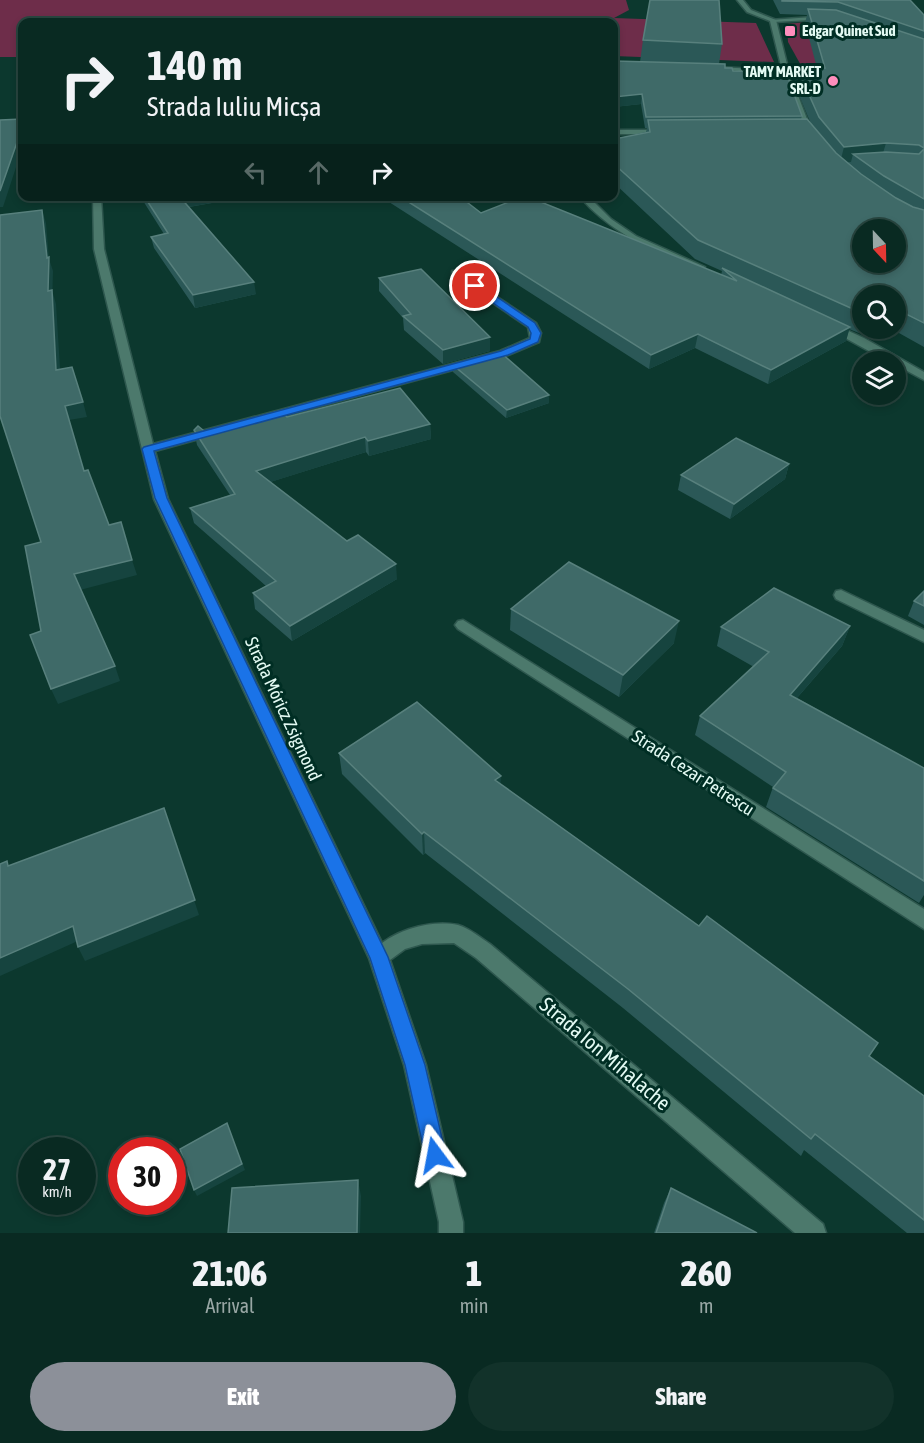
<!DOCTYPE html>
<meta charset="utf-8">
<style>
body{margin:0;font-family:"Asap Condensed",sans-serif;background:#12322a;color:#f1f3f6;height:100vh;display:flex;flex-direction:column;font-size:22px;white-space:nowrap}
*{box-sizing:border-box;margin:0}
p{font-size:20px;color:#99a7a5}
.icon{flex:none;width:33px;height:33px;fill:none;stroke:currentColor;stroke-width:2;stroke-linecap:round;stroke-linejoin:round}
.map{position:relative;height:1233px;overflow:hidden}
.drawer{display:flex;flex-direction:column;background:#092a22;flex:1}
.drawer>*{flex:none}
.guide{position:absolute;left:18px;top:18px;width:600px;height:183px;border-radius:12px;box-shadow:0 3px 9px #0003,0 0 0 2px #294640;background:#092a22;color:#f1f3f6;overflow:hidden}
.needle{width:39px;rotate:158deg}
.controls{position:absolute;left:852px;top:219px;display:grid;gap:12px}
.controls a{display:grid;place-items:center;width:54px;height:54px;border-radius:50%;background:#092a22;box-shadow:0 3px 9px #0003,0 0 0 2px #294640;font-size:30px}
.speed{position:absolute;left:18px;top:1137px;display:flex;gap:12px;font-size:30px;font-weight:700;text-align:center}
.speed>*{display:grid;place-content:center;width:78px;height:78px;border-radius:50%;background:#092a22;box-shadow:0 3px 9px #0003,0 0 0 2px #294640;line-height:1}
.speed small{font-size:15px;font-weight:400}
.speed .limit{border:9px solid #d22;background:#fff;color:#111}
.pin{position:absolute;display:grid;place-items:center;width:51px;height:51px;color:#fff;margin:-26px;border:3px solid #fff;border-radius:50%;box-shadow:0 2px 6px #0007}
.me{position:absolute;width:66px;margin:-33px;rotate:347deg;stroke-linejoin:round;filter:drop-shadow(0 0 4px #0008)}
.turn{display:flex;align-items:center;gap:21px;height:126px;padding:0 30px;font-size:27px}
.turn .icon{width:78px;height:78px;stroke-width:2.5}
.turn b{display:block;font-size:42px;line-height:51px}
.lanes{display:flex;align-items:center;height:57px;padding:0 30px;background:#0003;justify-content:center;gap:30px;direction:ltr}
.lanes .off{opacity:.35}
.eta{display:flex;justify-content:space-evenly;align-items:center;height:102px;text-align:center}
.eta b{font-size:36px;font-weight:800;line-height:42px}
.cta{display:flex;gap:12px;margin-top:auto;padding:12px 30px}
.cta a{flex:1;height:69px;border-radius:36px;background:#8c9099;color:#fff;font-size:24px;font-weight:800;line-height:69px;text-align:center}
.cta a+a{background:#12322a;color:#f1f3f6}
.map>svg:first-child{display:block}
</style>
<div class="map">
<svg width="924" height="1233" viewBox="0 0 924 1233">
<rect width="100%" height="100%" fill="#0c382e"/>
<g fill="#6e2d4a">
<path d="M0,0H626L629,10L614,18L756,23L774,62L614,56V22H344L319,19L264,22H22V57H0Z"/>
<path d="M826,20L924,72L803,69L788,42L787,24Z"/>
</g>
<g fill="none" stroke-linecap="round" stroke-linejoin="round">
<defs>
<path id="service" d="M827,16L829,19L773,22L770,20Z"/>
<g id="minor">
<path d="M737,0H743L751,10L776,20L789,72L815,140H809L804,131L783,74L711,69L714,67L782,70L770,21L747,12Z"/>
<path d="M275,20H310L313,22H272Z"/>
<path d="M614,130H667L671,132L667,134H614Z"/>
<path d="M93,196H101L104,249L153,444L500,351L530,338L528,327L452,275V271H458L536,323L541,333L539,342L508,355L155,451L168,499L382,943C402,928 434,920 458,925C469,928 481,938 490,944L823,1224L826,1233H795L476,958L454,943L422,944L405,949L390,960L426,1065L463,1222V1233H439V1222L404,1065L369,958L154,499L94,249Z"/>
<path d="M579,196H588L611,219L636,236L705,267L697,269C651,249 613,235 579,196Z"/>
<path d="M831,323L864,338L924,372V380L896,365V362H889L827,328L826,326Z"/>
<path d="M841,590L924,630V642L836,599L834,595L836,591Z"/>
<path d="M463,620L924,909V929L458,629L455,625L458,621Z"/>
</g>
</defs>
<use href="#service" stroke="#2e574e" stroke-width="3"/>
<use href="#minor" stroke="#2e574e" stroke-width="3"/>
<use href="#service" fill="#4c796c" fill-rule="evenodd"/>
<use href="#minor" fill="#4c796c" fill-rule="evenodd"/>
</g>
<g fill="#2b5857">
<path d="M773,0H910L924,15V347L890,328H896V296H862V328L859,333L849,329L846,341L768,384L695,348L649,369L389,202V196H459L481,213L721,275L722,271L695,259L614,183V139L646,132L647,128H645L641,104L614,107V61L640,62L643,40L722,44L719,64L725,68L733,71L802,116L801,119L811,124L794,83L797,68H817L805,23L807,15L780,14Z"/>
<path d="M140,196H241V198L189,207L256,294L195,308L154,248L151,237L164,234Z"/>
<path d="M379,278L490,351L443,364L404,330L403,318L379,291Z"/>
<path d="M453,365L549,403L506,418L453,372Z"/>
<path d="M287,417L430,424L431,439L369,456L366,452L270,482L397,579L292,641L255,609L253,593L266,586L194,523L190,508L230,495L197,445L194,430L209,435Z"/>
<path d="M789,464L785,479L730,519L678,490L681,475Z"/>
<path d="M924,591V625L908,616L914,601Z"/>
<path d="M511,609L674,643L619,697L510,630Z"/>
<path d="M850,626L842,646L797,698L924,768V895L919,903L766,807L773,787L695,735L700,716L754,667L717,646L721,627Z"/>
<path d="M339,753L501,784L924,1096V1233H907L804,1150L801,1156L623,1008L425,853L423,855L342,774Z"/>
<path d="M671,1188L757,1233H654L664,1203Z"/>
</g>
<g fill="#16443f">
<path d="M642,94L641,104L614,107V97Z"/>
<path d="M22,128V149L3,207H0V191Z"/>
<path d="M886,143L881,160L853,154L851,162L840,163L844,147Z"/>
<path d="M183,196H241V198L182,208L180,197Z"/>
<path d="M42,210L46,223L49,259L53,271L52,305L48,291L47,258Z"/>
<path d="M254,282L256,294L195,308L193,295Z"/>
<path d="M52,290L56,304L61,384L56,370Z"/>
<path d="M862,323V328H868L859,333Z"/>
<path d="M850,327L846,341L768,384L771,370Z"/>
<path d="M698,334L695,348L649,369L651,355Z"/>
<path d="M490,337V351L443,364V350Z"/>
<path d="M549,395V403L506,418L507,410Z"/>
<path d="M83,402L87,417L69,420L65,406Z"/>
<path d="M430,424L431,439L369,456L368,441Z"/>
<path d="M365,437L366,452L258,486L256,471Z"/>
<path d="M789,464L785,479L730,519L734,504Z"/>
<path d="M132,560L137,575L80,590L74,574Z"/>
<path d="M396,564L397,579L292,641L290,626Z"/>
<path d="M679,621L674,643L619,697L623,675Z"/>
<path d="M850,626L842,646L783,714L790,695Z"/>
<path d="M115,666L120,681L58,704L51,689Z"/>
<path d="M501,776L500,797L495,780Z"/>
<path d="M164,808L199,915L85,961L78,947Z"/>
<path d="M424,832L425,853L423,855L422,834Z"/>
<path d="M73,926L80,940L0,976V958Z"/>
<path d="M227,1123L245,1170L197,1196L194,1190Z"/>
<path d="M358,1180L361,1196L360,1233H357Z"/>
</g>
<g fill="#3f6a68" stroke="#58807d" stroke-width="1.5" fill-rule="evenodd">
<path d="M650,0H719L722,44L643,40Z"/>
<path d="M782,0H910L924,15V31L838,2L782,1Z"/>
<path d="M808,9L836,10L924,39V148L919,145L886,143L844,147L819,117L797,68H825Z"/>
<path d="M614,61L725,64V68H732L733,71L786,72L802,116L646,117L642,94L614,97Z"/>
<path d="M22,119V128L0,191V120Z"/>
<path d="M807,119L836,153L861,174L896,198L913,207L924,210V323L896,309V296H862V313L698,240L614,164V139L650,132L648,120ZM862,230H896V262H862Z"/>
<path d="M924,149V199L884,176L853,154L886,152L919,154Z"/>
<path d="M144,196H183L180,197L254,282L193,295L151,237L168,233Z"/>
<path d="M399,196H459L481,213L524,196H526L737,281L722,268L850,327L771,370L698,334L651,355Z"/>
<path d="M42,210L47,258L49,257L48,291L52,290L56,370L72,367L83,402L65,406L84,471L88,470L109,525L121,522L132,560L74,574L115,666L51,689L30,635L41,631L25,546L41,542L0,416V215Z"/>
<path d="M421,269L490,337L443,350L403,316L411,314L379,278Z"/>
<path d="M500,352L549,395L507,410L453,365Z"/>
<path d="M400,388L430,424L368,441L365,437L256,471L347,541L358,535L396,564L290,626L253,593L276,581L190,508L235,494L194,430L198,426L209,435L284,414L287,417Z"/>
<path d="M736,438L789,464L734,504L681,475Z"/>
<path d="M569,562L679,621L623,675L511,609Z"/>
<path d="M774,588L850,626L790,695L924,768V881L773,788L786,772L700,716L769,652L721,627Z"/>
<path d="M924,591V606L914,601Z"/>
<path d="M417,702L501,776L495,780L699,926L707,916L878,1043L869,1056L924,1096V1220L815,1134L811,1139L628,989L424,832L422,834L339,753Z"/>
<path d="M164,808L195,900L78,947L73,926L0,958V864L7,861L8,866Z"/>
<path d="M227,1123L242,1164L194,1190L180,1149Z"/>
<path d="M358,1180L357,1233H228L232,1188Z"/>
<path d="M671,1188L757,1233H656Z"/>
</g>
<path fill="#1a73e8" stroke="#114b97" stroke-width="1.5" d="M471,284H478L535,323L541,333L538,342L508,355L154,451L167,498L388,957L425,1065L446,1155L443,1162L435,1165L428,1162L425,1155L405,1065L370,958L155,498L142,449L144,447L501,351L530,339L531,333L528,327L471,288Z"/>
<g fill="#fe8ebd" stroke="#002e24" stroke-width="2">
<rect x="784" y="25" width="12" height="12" rx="3"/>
<circle cx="833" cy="81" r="6"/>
</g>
<g text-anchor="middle" stroke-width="6" stroke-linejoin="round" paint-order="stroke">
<g font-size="15" font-weight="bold" fill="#e3faf3" stroke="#002e24" text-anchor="start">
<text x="802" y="36">Edgar Quinet Sud</text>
<text x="821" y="77" text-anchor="end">TAMY MARKET<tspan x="821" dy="17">SRL-D</tspan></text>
</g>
<g font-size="18" fill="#e3faf3" stroke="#002e24">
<text transform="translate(283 709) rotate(65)" y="6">Strada Móricz Zsigmond</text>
<text transform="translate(693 773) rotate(33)" y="6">Strada Cezar Petrescu</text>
</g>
<g font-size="21" fill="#e3faf3" stroke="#002e24">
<text transform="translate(605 1054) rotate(40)" y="7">Strada Ion Mihalache</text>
</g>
</g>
</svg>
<div class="controls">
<a><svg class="needle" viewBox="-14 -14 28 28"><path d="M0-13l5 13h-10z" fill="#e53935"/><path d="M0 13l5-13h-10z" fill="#99a7a5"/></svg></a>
<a><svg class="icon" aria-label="search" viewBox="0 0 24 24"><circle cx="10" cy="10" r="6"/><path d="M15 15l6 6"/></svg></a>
<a><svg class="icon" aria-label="layers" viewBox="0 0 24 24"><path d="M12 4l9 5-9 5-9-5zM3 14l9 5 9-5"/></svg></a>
</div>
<div class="speed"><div>27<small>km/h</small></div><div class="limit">30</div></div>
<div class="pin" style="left:475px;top:286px;background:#d93025"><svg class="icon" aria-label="arrive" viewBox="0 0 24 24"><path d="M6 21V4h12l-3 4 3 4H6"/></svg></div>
<svg class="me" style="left:435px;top:1155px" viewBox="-20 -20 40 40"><path d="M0-17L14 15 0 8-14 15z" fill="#1a73e8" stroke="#fff" stroke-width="4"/></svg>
<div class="guide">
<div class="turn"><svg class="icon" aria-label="right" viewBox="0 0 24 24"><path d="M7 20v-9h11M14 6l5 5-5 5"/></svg><div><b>140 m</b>Strada Iuliu Micșa</div></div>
<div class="lanes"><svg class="icon off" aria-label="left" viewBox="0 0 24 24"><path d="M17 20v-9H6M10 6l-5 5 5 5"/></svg><svg class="icon off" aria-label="ahead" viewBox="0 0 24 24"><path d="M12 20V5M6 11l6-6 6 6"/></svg><svg class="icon" aria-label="right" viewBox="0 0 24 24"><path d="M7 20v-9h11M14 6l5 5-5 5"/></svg></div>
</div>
</div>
<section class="drawer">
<div class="eta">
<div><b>21:06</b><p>Arrival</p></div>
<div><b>1</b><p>min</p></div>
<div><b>260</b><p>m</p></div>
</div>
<div class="cta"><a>Exit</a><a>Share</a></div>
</section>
